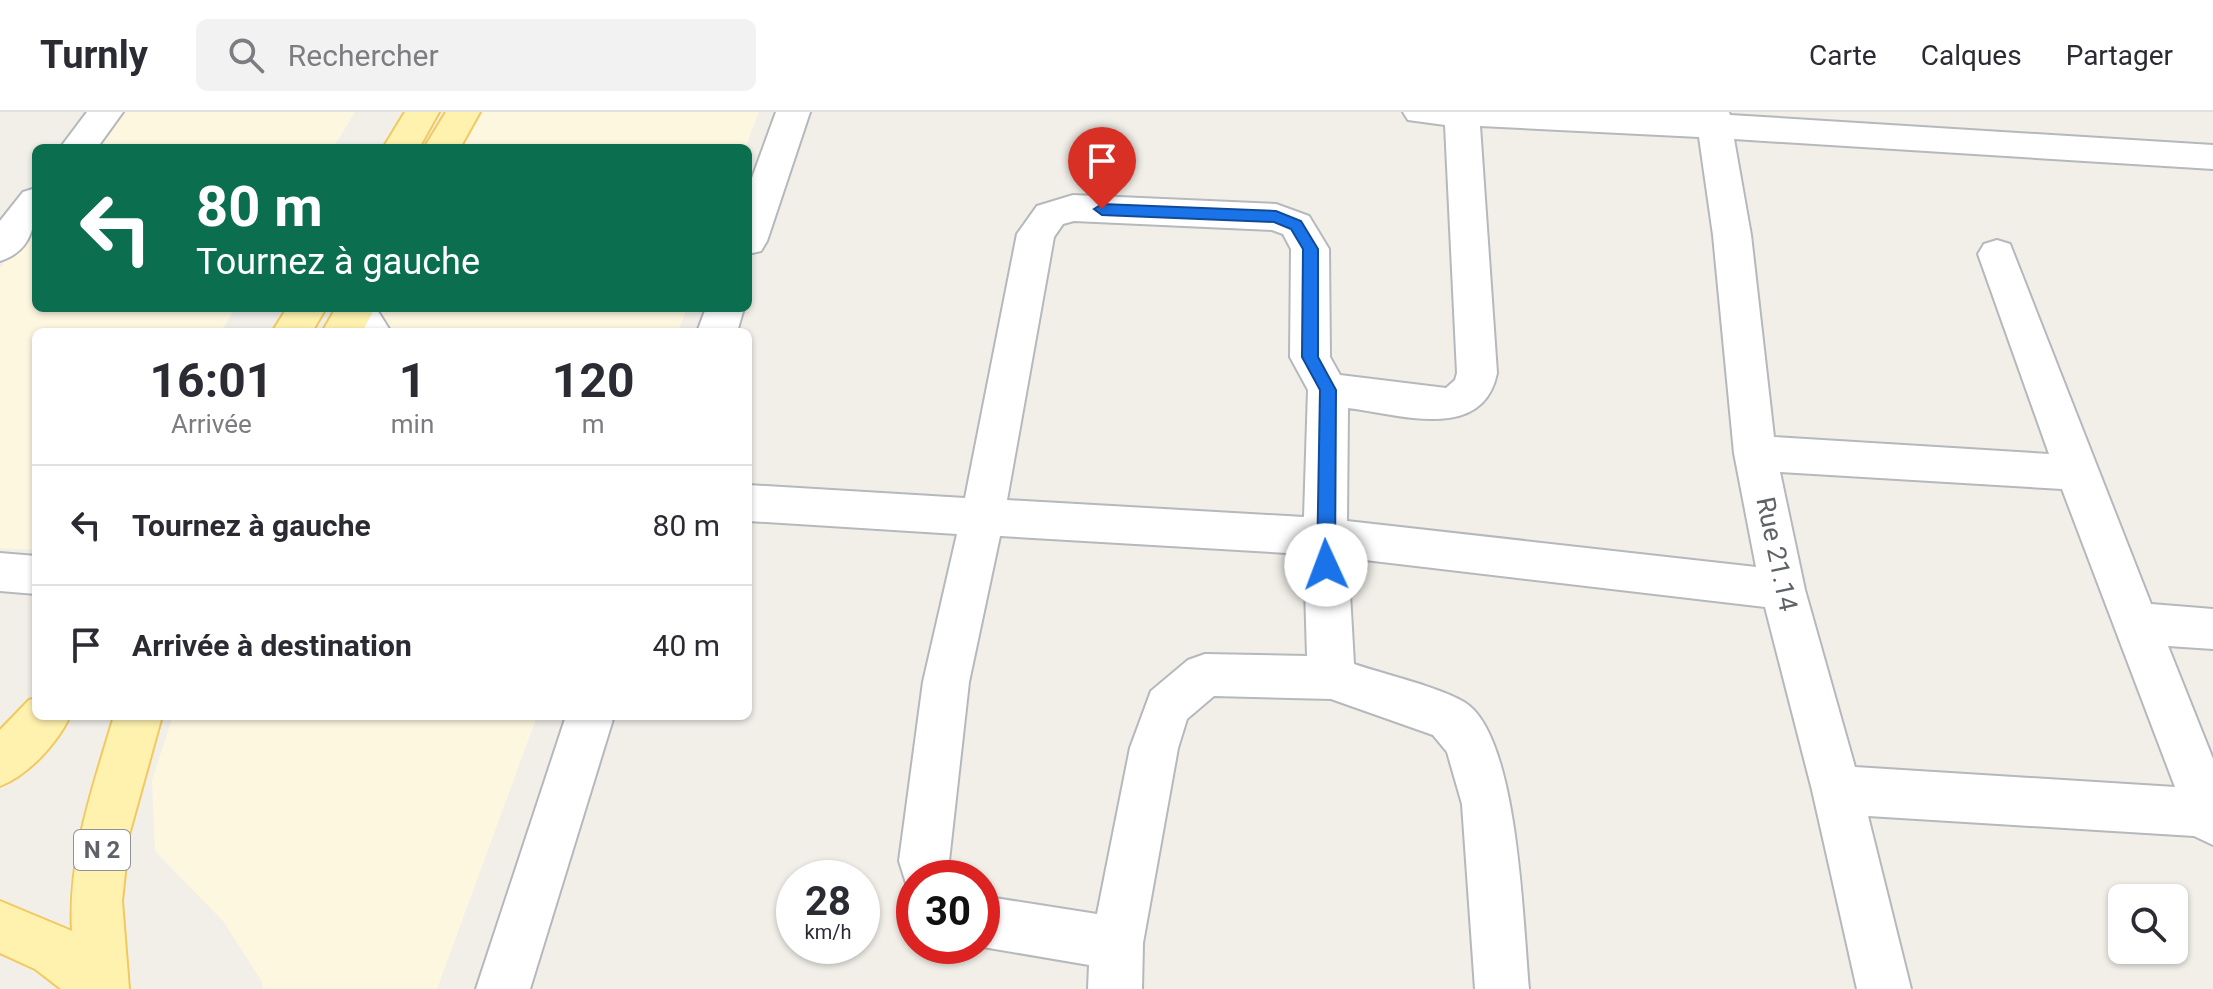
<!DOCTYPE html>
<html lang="fr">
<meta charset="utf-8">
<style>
body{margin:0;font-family:Roboto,sans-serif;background:#f2f2f3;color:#2b2b33;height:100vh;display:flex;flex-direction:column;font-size:30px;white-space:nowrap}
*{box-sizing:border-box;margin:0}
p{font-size:26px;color:#7c7c81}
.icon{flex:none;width:44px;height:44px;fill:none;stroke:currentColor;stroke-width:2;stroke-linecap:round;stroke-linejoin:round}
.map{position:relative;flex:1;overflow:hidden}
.drawer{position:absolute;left:32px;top:216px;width:720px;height:392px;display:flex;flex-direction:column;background:#fff;border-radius:12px;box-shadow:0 2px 6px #0004}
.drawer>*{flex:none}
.guide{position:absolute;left:32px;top:32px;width:720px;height:168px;border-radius:12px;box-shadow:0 2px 6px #0004;background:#0b6e4f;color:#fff;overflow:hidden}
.controls{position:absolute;left:2108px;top:772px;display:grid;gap:16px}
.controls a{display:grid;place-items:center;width:80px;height:80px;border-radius:12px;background:#fff;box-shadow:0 2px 6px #0004;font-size:40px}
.speed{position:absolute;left:776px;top:748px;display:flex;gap:16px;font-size:40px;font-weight:700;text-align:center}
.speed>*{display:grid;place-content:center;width:104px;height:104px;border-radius:50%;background:#fff;box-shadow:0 2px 6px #0004;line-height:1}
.speed small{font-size:20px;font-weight:400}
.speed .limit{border:12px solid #d22;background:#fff;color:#111}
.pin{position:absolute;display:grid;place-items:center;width:68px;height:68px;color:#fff;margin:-82px -34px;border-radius:50% 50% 50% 0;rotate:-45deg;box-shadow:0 0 8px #0007}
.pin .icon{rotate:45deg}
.me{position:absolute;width:88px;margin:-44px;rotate:358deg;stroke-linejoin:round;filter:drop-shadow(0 0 6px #0008)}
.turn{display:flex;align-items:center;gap:28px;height:168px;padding:0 32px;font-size:36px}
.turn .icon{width:104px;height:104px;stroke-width:2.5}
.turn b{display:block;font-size:56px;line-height:68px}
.eta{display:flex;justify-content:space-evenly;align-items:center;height:136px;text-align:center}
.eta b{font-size:48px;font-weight:700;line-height:56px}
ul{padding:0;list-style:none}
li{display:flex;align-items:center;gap:24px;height:120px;padding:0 32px;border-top:2px solid #e1e1e2}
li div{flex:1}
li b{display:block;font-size:30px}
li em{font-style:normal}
header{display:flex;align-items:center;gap:48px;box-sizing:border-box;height:112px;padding:0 40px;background:#fff;border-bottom:2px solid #e1e1e2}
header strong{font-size:38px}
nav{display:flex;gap:44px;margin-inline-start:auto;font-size:28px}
.search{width:560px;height:72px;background:#f2f2f3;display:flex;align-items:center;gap:20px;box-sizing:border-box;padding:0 28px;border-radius:12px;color:#7c7c81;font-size:30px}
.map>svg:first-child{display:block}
</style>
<header>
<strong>Turnly</strong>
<div class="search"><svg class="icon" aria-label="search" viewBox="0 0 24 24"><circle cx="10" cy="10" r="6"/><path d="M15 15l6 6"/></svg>Rechercher</div>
<nav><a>Carte</a><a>Calques</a><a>Partager</a></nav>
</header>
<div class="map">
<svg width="2213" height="877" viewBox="0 0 2213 877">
<rect width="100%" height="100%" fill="#f1efe8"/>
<g fill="#fef7e0">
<path d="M120,0H355L333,36H92Z"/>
<path d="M479,0H759L745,36H460Z"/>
<path d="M36,109V196H235L221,220H36V438L0,436V156Z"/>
<path d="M375,196H687L678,220H362Z"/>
<path d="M173,604H537L437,877H263L262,870L224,810L155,739L152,668Z"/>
</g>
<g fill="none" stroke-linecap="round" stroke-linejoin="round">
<defs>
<g id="minor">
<path d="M87,0H123L97,36H60Z"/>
<path d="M776,0H810L767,129L761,139L748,142V77Z"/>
<path d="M1403,0H1729L1730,3L2213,33V57L1734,27L1751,123L1774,325L2049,342L1978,142L1984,132L1997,128L2010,132L2151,492L2213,497V537L2168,534L2213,647V733L2194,724L1868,704L1911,877H1857L1812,678L1765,495L1348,446L1354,552C1383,562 1439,575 1464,590C1519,622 1523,815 1529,877H1475L1462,692L1447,640L1433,623L1331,587L1214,584L1187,607L1178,636L1143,831L1142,877H1088L1089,853L977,834H982V784L1097,802L1130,636L1151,579L1188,548L1205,542L1307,544L1304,442L1000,424L969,570L949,749L954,766H914V786L910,784L899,749L923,570L957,422L748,409V373L965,386L1017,122L1037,94L1073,83L1276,92L1309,104L1329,137L1330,245L1340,263L1446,276L1455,268L1457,261L1445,13L1408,8ZM1480,14L1699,25L1713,123L1734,341L1756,455L1347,409L1348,296C1398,302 1483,331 1497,261ZM1074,109L1272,118L1283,122L1291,137L1290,245L1308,278L1304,405L1007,388L1054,125L1063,112ZM1780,360L2062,377L2175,675L1855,655L1805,478Z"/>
<path d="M36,76C36,107 35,138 0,149V109L23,80Z"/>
<path d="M336,196H376L391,220H350Z"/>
<path d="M706,196H744L737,220H697Z"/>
<path d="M0,441L36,444V482L0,479Z"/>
<path d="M566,604H614L530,877H476Z"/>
</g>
<g id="major">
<path d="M405,0H439L419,36H383Z"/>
<path d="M446,0H480L460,36H424Z"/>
<path d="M287,196H326L312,220H272Z"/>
<path d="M336,196H375L362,220H322Z"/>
<path d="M36,586V604H70C57,632 28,663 0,674V618L29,588Z"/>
<path d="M114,604H162L129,723L122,789L129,877H61L35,857L0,841V789L72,819C68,744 93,675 114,604Z"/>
</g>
</defs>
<use href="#minor" stroke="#b5b8bc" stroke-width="4"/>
<use href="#major" stroke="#f2c960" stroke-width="4"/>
<use href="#minor" fill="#fff" fill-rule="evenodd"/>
<use href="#major" fill="#fff2af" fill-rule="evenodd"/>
</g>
<path fill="#1a73e8" stroke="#114b97" stroke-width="2" d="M1102,92L1276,99L1301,109L1318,137V245L1336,278L1335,453L1333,459H1320L1317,453L1320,278L1302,245L1303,137L1291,117L1274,110L1102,103L1094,97Z"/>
<g text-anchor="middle" stroke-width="6" stroke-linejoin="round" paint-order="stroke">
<rect fill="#fff" stroke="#8f9295" stroke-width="2" x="74" y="718" width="56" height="40" rx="6"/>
<g font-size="24" font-weight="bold" fill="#5f6368">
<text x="102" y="746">N 2</text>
</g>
<g font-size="26" fill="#5f6368" stroke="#fff">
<text transform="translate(1777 442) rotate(78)" y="9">Rue 21.14</text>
</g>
</g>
</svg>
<div class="controls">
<a><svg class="icon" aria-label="search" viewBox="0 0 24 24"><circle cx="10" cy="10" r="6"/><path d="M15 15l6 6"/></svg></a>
</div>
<div class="speed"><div>28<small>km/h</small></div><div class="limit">30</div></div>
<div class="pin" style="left:1102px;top:97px;background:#d93025"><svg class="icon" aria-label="arrive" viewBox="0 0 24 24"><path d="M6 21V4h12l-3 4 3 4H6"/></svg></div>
<svg class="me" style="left:1326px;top:453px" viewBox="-20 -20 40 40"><circle r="19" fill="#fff"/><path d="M0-13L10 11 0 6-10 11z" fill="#1a73e8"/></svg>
<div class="guide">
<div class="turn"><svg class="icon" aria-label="left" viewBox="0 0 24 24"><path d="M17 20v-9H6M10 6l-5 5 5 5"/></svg><div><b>80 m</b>Tournez à gauche</div></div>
</div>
<section class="drawer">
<div class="eta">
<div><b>16:01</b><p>Arrivée</p></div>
<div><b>1</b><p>min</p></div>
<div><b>120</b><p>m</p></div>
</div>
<ul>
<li><svg class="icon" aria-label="left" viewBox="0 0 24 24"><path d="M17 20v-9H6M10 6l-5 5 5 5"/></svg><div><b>Tournez à gauche</b></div><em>80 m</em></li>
<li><svg class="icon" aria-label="arrive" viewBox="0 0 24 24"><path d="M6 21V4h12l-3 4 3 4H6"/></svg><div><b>Arrivée à destination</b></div><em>40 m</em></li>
</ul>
</section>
</div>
